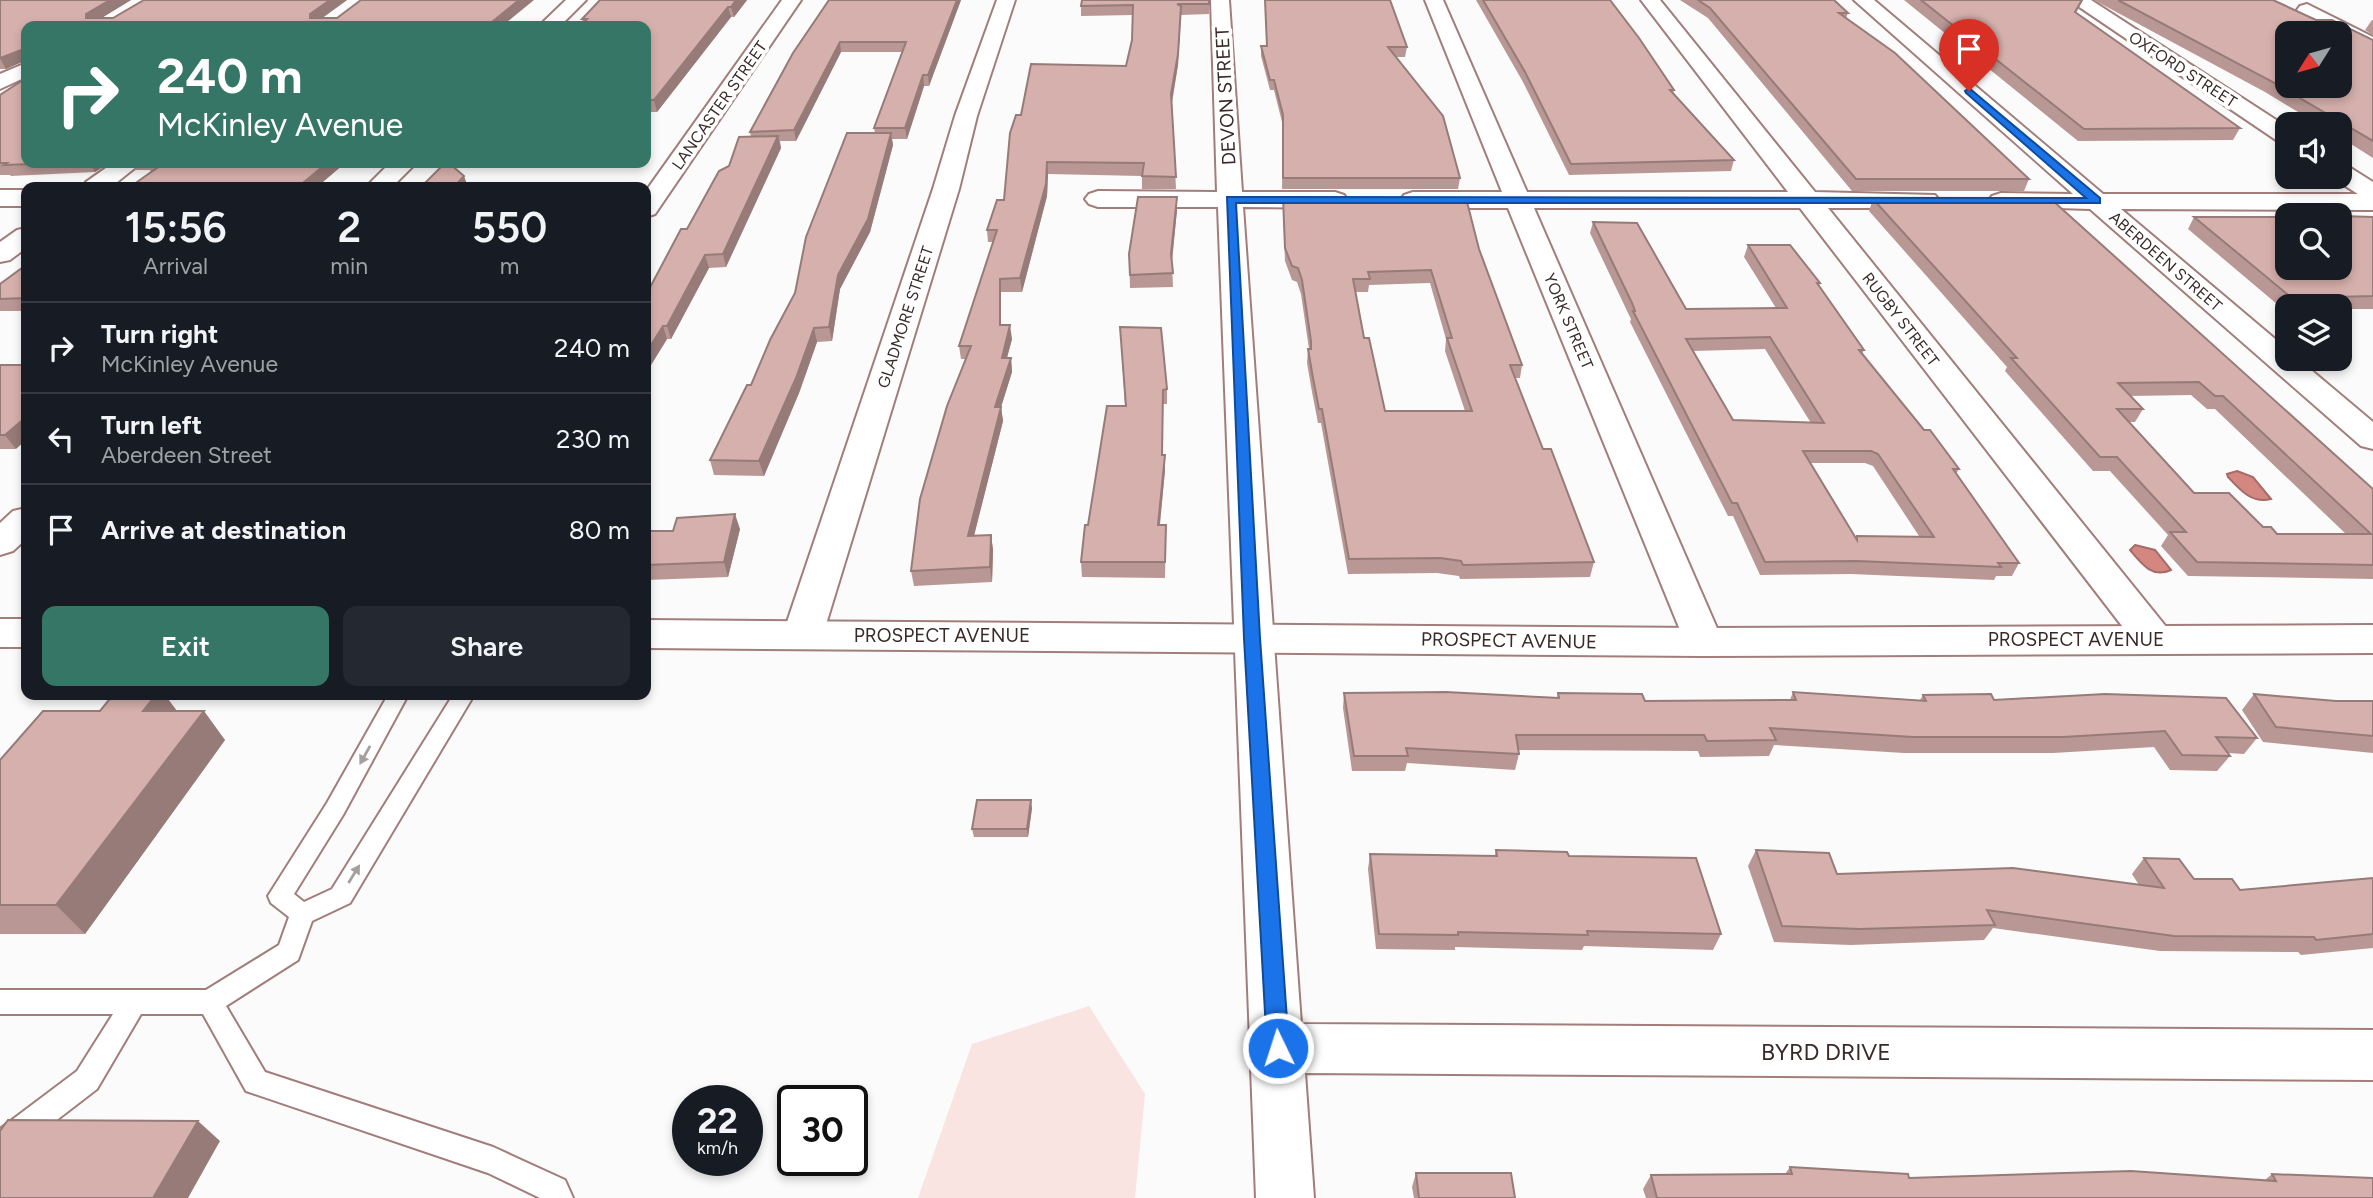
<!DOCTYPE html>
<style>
body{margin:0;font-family:Figtree,sans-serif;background:#242831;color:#f1f3f6;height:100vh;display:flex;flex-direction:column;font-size:26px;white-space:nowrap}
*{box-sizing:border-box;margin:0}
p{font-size:23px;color:#9ea1a6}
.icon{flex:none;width:38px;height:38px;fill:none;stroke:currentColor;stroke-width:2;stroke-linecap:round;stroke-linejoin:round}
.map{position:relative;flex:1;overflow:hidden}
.details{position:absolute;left:21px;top:182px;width:630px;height:518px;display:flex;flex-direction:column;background:#171b24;border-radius:14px;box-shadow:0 4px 10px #0003}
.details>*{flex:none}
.banner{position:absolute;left:21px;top:21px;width:630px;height:147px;border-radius:14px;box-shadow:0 4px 10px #0003;background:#357666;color:#fff;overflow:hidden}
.needle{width:46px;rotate:233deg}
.fabs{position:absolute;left:2275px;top:21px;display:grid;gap:14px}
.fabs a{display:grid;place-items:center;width:77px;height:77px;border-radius:14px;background:#171b24;box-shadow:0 4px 10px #0003;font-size:35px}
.speed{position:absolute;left:672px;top:1085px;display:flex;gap:14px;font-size:35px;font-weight:700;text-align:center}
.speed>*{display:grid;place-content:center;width:91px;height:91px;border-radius:50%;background:#171b24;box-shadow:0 4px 10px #0003;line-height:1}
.speed small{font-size:18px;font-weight:400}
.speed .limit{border:4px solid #111;border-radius:10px;background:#fff;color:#111}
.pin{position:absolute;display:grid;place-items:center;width:60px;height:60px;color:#fff;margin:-72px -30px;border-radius:50% 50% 50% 0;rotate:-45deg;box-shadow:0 0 7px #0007}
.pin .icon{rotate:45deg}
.me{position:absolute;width:77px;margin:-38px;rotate:356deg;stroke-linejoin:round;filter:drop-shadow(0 0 5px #0008)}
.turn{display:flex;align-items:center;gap:24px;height:147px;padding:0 21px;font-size:32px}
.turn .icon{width:91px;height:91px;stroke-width:2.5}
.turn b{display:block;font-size:49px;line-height:60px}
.eta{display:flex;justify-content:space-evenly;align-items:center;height:119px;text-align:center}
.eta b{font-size:42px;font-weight:600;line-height:49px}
.button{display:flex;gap:14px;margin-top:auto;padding:14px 21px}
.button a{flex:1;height:80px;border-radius:14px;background:#357666;color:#fff;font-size:28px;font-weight:600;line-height:80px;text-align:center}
.button a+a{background:#242831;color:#f1f3f6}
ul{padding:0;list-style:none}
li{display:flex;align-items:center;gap:21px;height:91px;padding:0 21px;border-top:2px solid #363941}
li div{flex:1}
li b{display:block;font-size:26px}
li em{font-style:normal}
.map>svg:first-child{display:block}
</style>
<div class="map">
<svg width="2373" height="1198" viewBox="0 0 2373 1198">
<rect width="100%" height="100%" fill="#fbfbfb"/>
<path fill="#f9e4e2" d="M1089,1006L1145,1094L1135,1198H918L972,1044Z"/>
<g fill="#d48781" stroke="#a56b66" stroke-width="2">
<path d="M2237,471L2253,477L2271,499C2252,504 2240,490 2228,477L2227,474Z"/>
<path d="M2135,545L2155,550L2171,570C2152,579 2141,563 2130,550Z"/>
</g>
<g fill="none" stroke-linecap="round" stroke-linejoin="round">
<defs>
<path id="service" d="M388,695H408L343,815L294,894L304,902L332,889L453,695H474L350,903L312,921L298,960L226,1006L265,1072L493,1147L565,1180L573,1198H540L488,1173L246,1091L203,1014H141L97,1089L10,1156L0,1160V1129L77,1071L113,1014H0V990H206L279,945L289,917L271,903L268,896L327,803Z"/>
<g id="minor">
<path d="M566,0H586L560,26H539Z"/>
<path d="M782,0H801L655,214L646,217V191Z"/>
<path d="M997,0H1015L977,116L959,189L823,634L817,644L803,648L789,644L783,634L933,189L955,116Z"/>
<path d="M1211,0H1229L1242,192H1335L1344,195L1348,200L1344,205L1335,208L1243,207L1301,1024L2373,1030V1080L1305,1073L1314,1198H1256L1218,207H1098L1089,204L1085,199L1089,194L1098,191L1217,192Z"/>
<path d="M1425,0H1443L1527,192H1788L1641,0H1660L1815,192L1935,195L1939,200L1935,205L1926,208H1828L2167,628L2173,638L2167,648L2153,652L2139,648L1800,208H1534L1723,642L1717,652L1703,656L1689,652L1508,208H1413L1404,205L1400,200L1404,195L1413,192H1502Z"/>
<path d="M1854,0H1874L2103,194H2358L2331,177H2340V165L2349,167L2373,182V210L2121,209L2287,349V359H2298L2373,422V449L2361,446L2090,209L1992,206L1988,201L1992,196L2001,193L2073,194Z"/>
<path d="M2069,0H2091L2287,127V144L2279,142Z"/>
<path d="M2307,4L2373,37V51L2300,14L2297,10L2300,6Z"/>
<path d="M26,63V77L0,89V74Z"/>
<path d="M113,163H141L111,187H83L86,182Z"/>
<path d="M390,163H416L392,187H366Z"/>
<rect x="0" y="190" width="26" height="16"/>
<path d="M26,228V248L10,260L0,262V242L17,230Z"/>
<path d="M26,508V539L13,551L0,555V523L13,511Z"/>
</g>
<g id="tertiary">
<rect x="0" y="619" width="26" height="28"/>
<path d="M646,620L1703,628L2373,625V653L1703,656L646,648Z"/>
</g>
</defs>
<use href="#service" stroke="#a17e7a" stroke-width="4"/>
<use href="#minor" stroke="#a17e7a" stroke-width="4"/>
<use href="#tertiary" stroke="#a17e7a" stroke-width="4"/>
<use href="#service" fill="#fff" fill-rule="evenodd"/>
<use href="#minor" fill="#fff" fill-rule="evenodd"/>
<use href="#tertiary" fill="#fff" fill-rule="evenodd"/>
</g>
<g fill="#b89794" fill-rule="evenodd">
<path d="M0,0H131L101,18H113L347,0L322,18L502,26H26V65L24,61L6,69H0Z"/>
<path d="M600,0H747L734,17H731L657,112H646V26L583,23L582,19Z"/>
<path d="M829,0H961L929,86H924L907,139H892L893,145L870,232L840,289L832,341L817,342L799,393L764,476L714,475L710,460L751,385L795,293L875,133L874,128L902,52H841L796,141H780L781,148L726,267L709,268L671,339H667L646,373L687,229L729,166L751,137L750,132Z"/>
<path d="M1209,0V14L1181,15L1178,65L1172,103L1176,189H1142V176L1048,174L1047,196L1022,292H1001V325L1012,339L1007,358H1011L1012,372L1001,407L1003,421L974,536L991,535L993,550L992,582L914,586L911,571L965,359H961L959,346L993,242H988L987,230L1004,200L1021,115L1126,66L1132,40L1133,15L1081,16V6Z"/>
<path d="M1265,0H1390L1407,47L1405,57H1396L1460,178L1458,189H1282L1283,126L1274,90H1270L1261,56V46H1267Z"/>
<path d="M1476,0H1610L1674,90L1673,93L1734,160L1731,171L1569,175L1523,82Z"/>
<path d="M1680,0H1834L1848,13L1846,18L2029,179L2024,191H1852L1708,18Z"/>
<path d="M1904,0H2083L2076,13L2240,128L2233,140L2078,141Z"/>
<path d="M2094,0H2273L2316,20L2373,40V158L2340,137V124H2318L2265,92Z"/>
<path d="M2372,20H2373V35L2365,30Z"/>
<path d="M0,95L26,163H109L95,172L11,176L10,175H0Z"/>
<path d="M132,163H345L317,187H130L151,172L150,170H136Z"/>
<path d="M1283,197L1479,249L1522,365L1520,378H1515L1543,449L1594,562L1590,577L1460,579L1459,576L1437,573L1348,574L1321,423H1318L1312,392L1307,363L1308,349H1309L1301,294L1297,282L1292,280L1285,261L1283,210ZM1430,283L1446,339L1445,351L1465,411H1385L1364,338L1355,292H1368L1369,285Z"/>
<path d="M1873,199L2052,200L2373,489V579L2188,576L2161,546L2168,535L2110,471H2093L2005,371L2007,367L1869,211ZM2191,395L2207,409H2215L2346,534H2277L2194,493L2129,422H2135L2143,409L2130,396Z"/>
<path d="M1177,210L1172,262L1173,287L1130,288L1129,254Z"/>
<path d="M2194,217H2373V309H2340V306H2287V310H2284L2188,229Z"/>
<path d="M1593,222L1686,309L1776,308L1744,257L1748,245L1820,283L1819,286L1864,350L1862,354L1924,430L1959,469L1956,474L2019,563L2012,576H1996L1994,580L1851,574L1760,575L1733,516H1728L1630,322L1631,319L1629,315L1590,233ZM1765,349L1811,423L1733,420L1693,351ZM1811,463H1865L1873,466L1919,536H1857L1856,538Z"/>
<path d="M26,265V311H0V284Z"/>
<path d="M1120,327L1167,389V404H1163V455H1165V470L1160,525H1166L1165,578L1082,577L1081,562L1088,525L1125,406Z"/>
<path d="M0,365L16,449H0Z"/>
<path d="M740,529L728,577L646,580V531Z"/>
<path d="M1793,692L1920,700L1923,695L1994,700L2257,738L2244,754L2228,753L2230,756L2217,771L2170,770L2154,747L2053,753H1904L1774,745L1769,756L1700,757L1698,751L1519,750V754L1515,770L1407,763L1405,771H1352L1343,708L1344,693L1557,698L1558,693L1645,701L1790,700Z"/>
<path d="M2254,694L2336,701H2373V753L2263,742L2242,710Z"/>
<path d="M113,695H165L177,711L225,740L85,934H0V760L100,711Z"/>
<path d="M1032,808L1028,837H974L972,829Z"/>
<path d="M1496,850L1569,856L1721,934L1713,950L1584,946L1582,950L1455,947V950L1376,949L1368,869L1370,854L1495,856Z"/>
<path d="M1756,850L1837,874L2139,885L2132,874L2144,858L2194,879L2240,890L2373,878V948L2301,955L2298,952L2160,951L1993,928L1984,940L1851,945L1774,942L1748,866Z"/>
<path d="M1790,1167L1909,1178L2265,1180L2272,1174L2373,1198H1646L1643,1189L1651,1175L1785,1174Z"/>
<path d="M1416,1173L1515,1198H1414L1412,1187Z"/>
</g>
<g fill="#967b78">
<path d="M110,0H131L92,24L86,18V14Z"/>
<path d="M330,0H347L314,24L310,18V14Z"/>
<path d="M519,0H534L502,26H487Z"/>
<path d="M736,0H747L734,17L731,7Z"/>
<path d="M957,0H961L929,86L928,75Z"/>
<path d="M1181,6L1178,65L1171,106V94Z"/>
<path d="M728,7L731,17L657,112L654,100Z"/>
<path d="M840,42L841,52L796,141L794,130Z"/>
<path d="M21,50L24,61L6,69L0,58Z"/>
<path d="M923,75L924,86L907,139L905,128Z"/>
<path d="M891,133L893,145L870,232L840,289L832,341L829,327L838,275Z"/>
<path d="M778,136L781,148L726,267L723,254Z"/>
<path d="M1047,162L1048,174L1047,196L1022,292L1020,278Z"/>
<path d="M90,163H109L95,172Z"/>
<path d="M327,163H345L317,187H298Z"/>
<path d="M464,176L468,187H454Z"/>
<path d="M1177,197V210L1171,268V254Z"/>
<path d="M705,255L709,268L671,339L667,326Z"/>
<path d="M1000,279L1001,292V339L1000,325Z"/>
<path d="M1010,325L1012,339L1003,372L1002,358Z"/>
<path d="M663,326L667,339L646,373V353Z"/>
<path d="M814,328L817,342L799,393L764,476L759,461Z"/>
<path d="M1011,358L1012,372L1001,407L1003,421L970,551L968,536L995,407Z"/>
<path d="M26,417V440L16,449L5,435Z"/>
<path d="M1165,455V470L1158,540V525Z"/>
<path d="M735,514L740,529L728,577L724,562Z"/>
<path d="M991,535L993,550L992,582L990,567Z"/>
<path d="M156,695H165L182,718L143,711Z"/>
<path d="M204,711L225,740L85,934L56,905Z"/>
<path d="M1031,800L1032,808L1028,837L1027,829Z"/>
<path d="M198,1121L220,1141L188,1198H153Z"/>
</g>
<g fill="#d6b0ac" stroke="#967b78" stroke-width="2" fill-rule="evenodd">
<path d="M0,0H110L86,14V18H113L144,0H330L310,14V18H337L361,0H519L487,26H26V59H23L21,50L0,58Z"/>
<path d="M600,0H736L731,7H728L654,100H646V26H580L587,19H582Z"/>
<path d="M829,0H957L928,75H923L905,128H874L906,42H840L794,130L750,132L793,53Z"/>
<path d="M1082,0H1209V4H1177L1181,6L1178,54L1171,94L1176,177L1142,176L1144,163L1047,162L1046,184L1020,278L1000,279V325H1010L1002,358H1011L995,407H1001L968,536L991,535L990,567L911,571L920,499L947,406L971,346H959L997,230H987L997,200H1004L1010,133L1016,115H1021L1031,64L1126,66L1132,40L1133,5L1081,6Z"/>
<path d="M1265,0H1390L1407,47H1388L1443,116L1460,178H1283V115L1274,80H1270L1261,46H1267Z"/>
<path d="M1483,0H1610L1639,38L1674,90H1670L1734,160L1571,164L1525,72Z"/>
<path d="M1698,0H1834L1848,13H1839L1895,53L2029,179H1856L1710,8Z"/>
<path d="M1921,0H2082L2075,12L2240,128L2084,129Z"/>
<path d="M2118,0H2273L2316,20H2332L2373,40V141L2271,81ZM2287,33H2340V86H2287Z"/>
<path d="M26,78V163H54L4,165L7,163H0V95Z"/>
<path d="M847,133H891L868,219L838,275L829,327L814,328L796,378L759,461L710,460L747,385H751L770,340L795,293L806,237Z"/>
<path d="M778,136L723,254L705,255L667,326H663L646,353V295L681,229H687L719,171L729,166L739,137Z"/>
<path d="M164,163H327L298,187H130Z"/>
<path d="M445,163H449L464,176L454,187H421Z"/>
<path d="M1138,197H1177L1171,254L1173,273L1130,275L1129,254Z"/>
<path d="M1283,197L1466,198L1479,249L1522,365H1510L1543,449H1551L1594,562L1463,565L1461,561L1440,558L1349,559L1322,409H1319L1313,378L1308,349H1311V341L1302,280L1298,268L1292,266L1285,248ZM1431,270L1452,338H1447L1472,411H1385L1369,338H1364L1353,279H1370L1368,272Z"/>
<path d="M1873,199L2052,200L2373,489V565L2197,562L2170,532H2186L2117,457H2100L2011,358H2017ZM2199,382L2215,396H2223L2371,534H2277L2271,527H2263L2229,493H2194L2117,409H2143L2118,383Z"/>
<path d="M2340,216L2373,217V296L2292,298L2194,217H2287V268H2340Z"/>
<path d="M1593,222L1637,223L1686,309L1787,308L1748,245H1790L1820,283H1817L1864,350H1859L1924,430H1930L1959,469H1953L2019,563H1998L2001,567L1857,561L1765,562L1737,503H1732L1633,311H1635L1632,303ZM1770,337L1824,423L1733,420L1686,339ZM1803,451H1871L1878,454L1934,537L1857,536V540Z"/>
<path d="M26,265V298L0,299V284Z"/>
<path d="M1120,327L1161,328L1167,389L1163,390L1162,455H1165L1158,525H1166L1165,562H1081L1085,525H1088L1107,406H1126Z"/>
<path d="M0,365H26V417L5,435H0Z"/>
<path d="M735,514L724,562L646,565V531H673L677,518Z"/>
<path d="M1446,692L1559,698L1558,693L1642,694L1645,701L1796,700L1793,692L1926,701L1923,695L1991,694L1994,700L2105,694L2226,698L2257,738L2216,737L2230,756L2182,755L2165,731L2063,737H1913L1770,728L1776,740L1707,741L1704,735H1516L1519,754L1406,748L1408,756H1354L1344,693Z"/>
<path d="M2254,694L2336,701H2373V736L2276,727Z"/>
<path d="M113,695H156L143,711H204L56,905H0V760L43,711H100Z"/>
<path d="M977,800H1031L1027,829H972Z"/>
<path d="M1496,850L1567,852L1569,856L1696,858L1721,934L1587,931L1588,935L1458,932V935L1379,934L1370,854L1497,856Z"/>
<path d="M1756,850L1829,853L1837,874L2013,868L2164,888L2144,858L2179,859L2194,879H2232L2240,890L2373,878V934L2316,940L2314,937L2174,936L1987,910L1995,925L1860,929L1782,926Z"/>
<path d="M8,1120L198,1121L153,1198H0V1131Z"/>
<path d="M1790,1167L1908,1174L1909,1178L2131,1171L2276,1181L2272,1174L2373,1178V1198H1657L1651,1175L1792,1174Z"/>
<path d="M1416,1173H1511L1515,1198H1419Z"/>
</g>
<defs><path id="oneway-solid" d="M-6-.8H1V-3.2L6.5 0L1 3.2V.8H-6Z" transform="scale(1.75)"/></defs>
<g fill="#a59f9e">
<use href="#oneway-solid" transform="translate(365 755) rotate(119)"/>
<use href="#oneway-solid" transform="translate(354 874) rotate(-58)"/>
</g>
<path fill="#1a73e8" stroke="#114b97" stroke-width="2" d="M1969,88L2100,198V203H1236L1260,638L1289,1048L1286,1055L1278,1058L1270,1055L1267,1048L1244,638L1227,197L2086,198L1966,93L1965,91Z"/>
<g text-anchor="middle" stroke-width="7" stroke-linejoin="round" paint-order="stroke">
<g font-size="16" fill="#382a28" stroke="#fff">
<text transform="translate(2183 69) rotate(33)" y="6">OXFORD STREET</text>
<text transform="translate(719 105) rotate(-55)" y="6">LANCASTER STREET</text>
<text transform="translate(2166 261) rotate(41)" y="6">ABERDEEN STREET</text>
<text transform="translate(905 317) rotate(-72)" y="6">GLADMORE STREET</text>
<text transform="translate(1901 319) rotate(52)" y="6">RUGBY STREET</text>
<text transform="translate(1569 321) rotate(67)" y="6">YORK STREET</text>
</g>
<g font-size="19" fill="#382a28" stroke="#fff">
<text transform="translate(1225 96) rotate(-93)" y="7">DEVON STREET</text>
<text x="942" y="642">PROSPECT AVENUE</text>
<text x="2076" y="646">PROSPECT AVENUE</text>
<text transform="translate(1509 640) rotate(1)" y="7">PROSPECT AVENUE</text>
</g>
<g font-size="23" fill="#382a28" stroke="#fff">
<text x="1826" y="1060">BYRD DRIVE</text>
</g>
</g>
</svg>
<div class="fabs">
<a><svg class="needle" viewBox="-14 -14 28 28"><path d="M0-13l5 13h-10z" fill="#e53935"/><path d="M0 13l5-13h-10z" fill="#9ea1a6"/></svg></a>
<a><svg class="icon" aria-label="sound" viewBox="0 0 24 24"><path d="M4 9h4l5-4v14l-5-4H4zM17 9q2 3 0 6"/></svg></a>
<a><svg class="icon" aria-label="search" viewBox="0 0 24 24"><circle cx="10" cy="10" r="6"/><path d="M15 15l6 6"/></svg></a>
<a><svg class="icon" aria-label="layers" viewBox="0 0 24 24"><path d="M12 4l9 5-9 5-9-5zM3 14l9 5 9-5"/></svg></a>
</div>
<div class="speed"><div>22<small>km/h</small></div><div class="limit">30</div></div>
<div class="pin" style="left:1969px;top:91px;background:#d93025"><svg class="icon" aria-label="arrive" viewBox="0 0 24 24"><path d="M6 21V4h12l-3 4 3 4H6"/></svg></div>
<svg class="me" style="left:1278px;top:1048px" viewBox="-20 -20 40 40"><circle r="17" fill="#1a73e8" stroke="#fff" stroke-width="3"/><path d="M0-11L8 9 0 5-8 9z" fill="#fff"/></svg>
<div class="banner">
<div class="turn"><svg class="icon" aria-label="right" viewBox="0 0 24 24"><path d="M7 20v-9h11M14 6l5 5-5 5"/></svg><div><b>240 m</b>McKinley Avenue</div></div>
</div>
<section class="details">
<div class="eta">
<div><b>15:56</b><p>Arrival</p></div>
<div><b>2</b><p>min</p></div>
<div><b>550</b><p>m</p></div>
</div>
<ul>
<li><svg class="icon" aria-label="right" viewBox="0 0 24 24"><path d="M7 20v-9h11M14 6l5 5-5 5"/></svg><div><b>Turn right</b><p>McKinley Avenue</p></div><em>240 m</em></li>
<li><svg class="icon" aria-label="left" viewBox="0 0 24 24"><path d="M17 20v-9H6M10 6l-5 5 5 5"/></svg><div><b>Turn left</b><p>Aberdeen Street</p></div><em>230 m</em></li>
<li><svg class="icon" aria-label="arrive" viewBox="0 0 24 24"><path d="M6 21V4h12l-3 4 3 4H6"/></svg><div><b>Arrive at destination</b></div><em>80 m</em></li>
</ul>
<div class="button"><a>Exit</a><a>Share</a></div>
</section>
</div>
